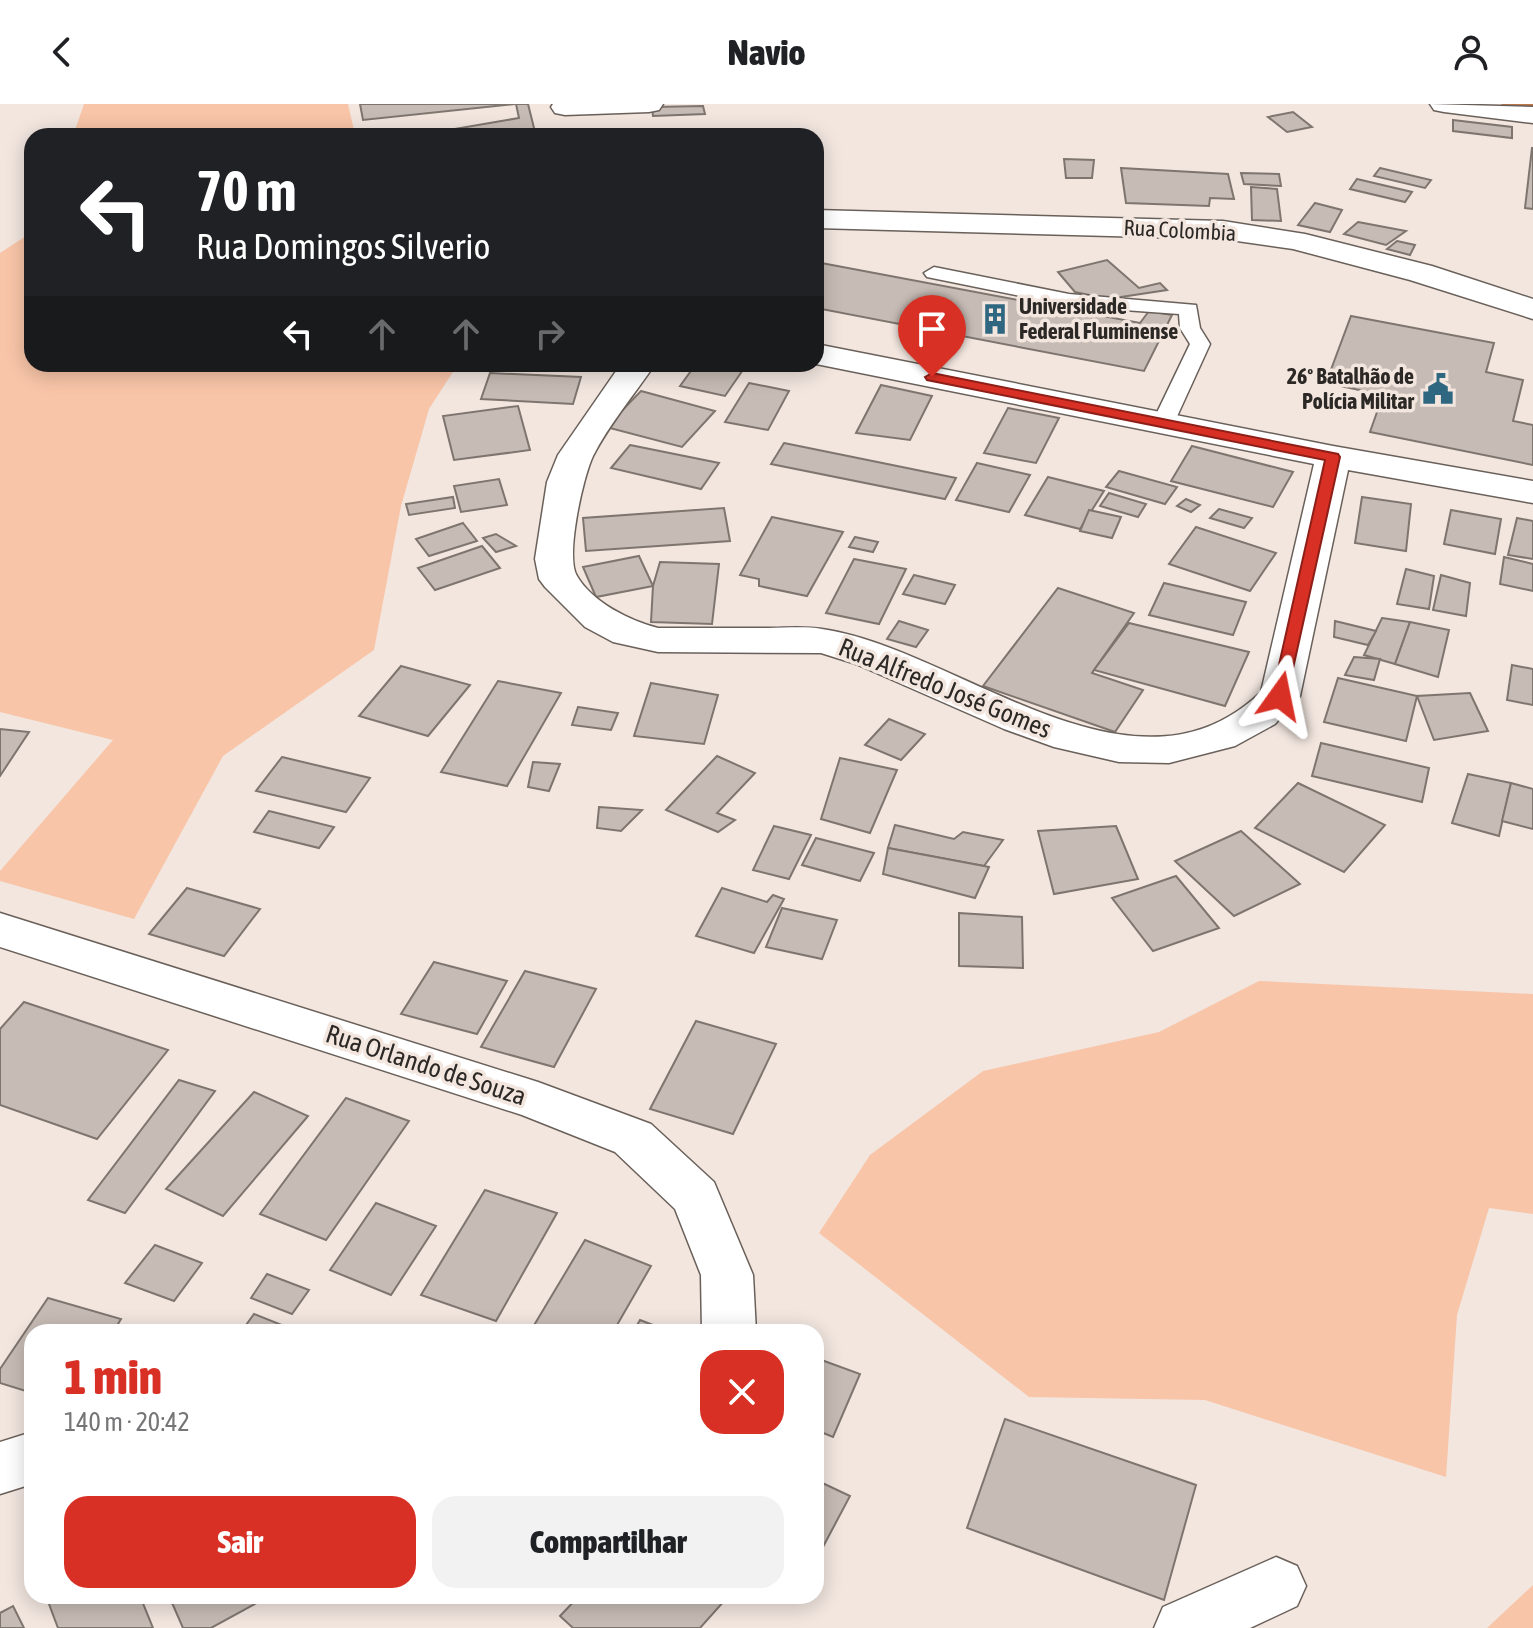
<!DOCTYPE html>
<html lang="pt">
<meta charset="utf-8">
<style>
body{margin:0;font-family:"Asap Condensed",sans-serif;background:#f2f2f2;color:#202124;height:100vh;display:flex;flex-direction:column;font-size:30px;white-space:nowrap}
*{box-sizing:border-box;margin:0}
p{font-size:26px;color:#757577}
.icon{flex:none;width:44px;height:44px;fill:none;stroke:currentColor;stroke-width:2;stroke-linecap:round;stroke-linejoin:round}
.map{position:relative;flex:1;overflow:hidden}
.panel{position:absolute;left:24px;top:1220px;width:800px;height:280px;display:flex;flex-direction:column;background:#fff;border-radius:24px;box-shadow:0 4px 20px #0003}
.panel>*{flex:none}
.top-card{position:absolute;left:24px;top:24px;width:800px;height:244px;border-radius:24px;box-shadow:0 4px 20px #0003;background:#202124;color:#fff;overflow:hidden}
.pin{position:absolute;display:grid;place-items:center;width:68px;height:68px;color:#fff;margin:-82px -34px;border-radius:50% 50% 50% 0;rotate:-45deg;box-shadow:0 0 8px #0007}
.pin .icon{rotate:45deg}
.me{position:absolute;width:88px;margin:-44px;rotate:12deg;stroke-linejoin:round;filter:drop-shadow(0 0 6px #0008)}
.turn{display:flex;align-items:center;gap:28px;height:168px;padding:0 40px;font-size:36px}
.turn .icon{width:104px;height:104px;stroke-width:2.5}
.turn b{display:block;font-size:56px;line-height:68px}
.lanes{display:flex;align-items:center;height:76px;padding:0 40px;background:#0003;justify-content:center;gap:40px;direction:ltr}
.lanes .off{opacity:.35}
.round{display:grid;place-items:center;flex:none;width:84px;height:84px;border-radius:24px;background:#f2f2f2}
.summary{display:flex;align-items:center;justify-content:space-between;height:136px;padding:0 40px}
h1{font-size:48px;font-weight:800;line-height:60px;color:#d93025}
.action{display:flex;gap:16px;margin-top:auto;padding:16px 40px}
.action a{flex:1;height:92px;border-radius:24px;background:#d93025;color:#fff;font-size:32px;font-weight:800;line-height:92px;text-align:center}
.action a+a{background:#f2f2f2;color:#202124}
header{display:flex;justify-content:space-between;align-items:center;height:104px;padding:0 40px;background:#fff;font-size:36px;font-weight:800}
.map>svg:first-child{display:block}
</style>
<header><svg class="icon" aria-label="back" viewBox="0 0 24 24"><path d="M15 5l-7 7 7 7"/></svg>Navio<svg class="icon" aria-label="person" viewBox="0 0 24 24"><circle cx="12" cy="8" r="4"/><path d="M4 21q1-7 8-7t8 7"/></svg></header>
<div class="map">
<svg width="1533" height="1524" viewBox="0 0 1533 1524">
<rect width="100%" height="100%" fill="#f2e6df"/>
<g fill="#f8c5a8">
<path d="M84,0H348L354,26L327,32H73Z"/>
<path d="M32,128V260H458L429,305L401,402L374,546L223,652L134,815L0,777V767L113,636L0,608V149Z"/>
<path d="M1259,877L1533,890V1110L1489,1104L1457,1211L1446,1373L1205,1296L1029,1293L819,1129L870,1051L983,967L1159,928Z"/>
<path d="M1533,1481V1524H1487Z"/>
</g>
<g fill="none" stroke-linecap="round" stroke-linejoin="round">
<path fill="#bf7649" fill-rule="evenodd" d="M1501,0H1533V17L1509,11Z"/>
</g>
<g fill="#c7bcb5" stroke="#7f756f" stroke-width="2">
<path d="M360,0H515L363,16Z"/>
<path d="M516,0H528L536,32H414L519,14Z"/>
<path d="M703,2L705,10L653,12L652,3Z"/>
<path d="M1293,8L1312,23L1287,28L1268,13Z"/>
<path d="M1453,16L1512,23V34L1453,27Z"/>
<path d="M1532,44H1533V105L1525,104Z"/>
<path d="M1064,55L1094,56L1092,74H1066Z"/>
<path d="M1121,64L1228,70L1234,95L1210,94L1209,102L1126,99Z"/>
<path d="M1380,64L1431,76L1425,84L1374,72Z"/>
<path d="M1241,69L1279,70L1281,82L1244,80Z"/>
<path d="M1357,75L1412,88L1405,98L1350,85Z"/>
<path d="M1251,83L1277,85L1281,117L1252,116Z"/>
<path d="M1315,99L1342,106L1330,128L1298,121Z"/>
<path d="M1358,118L1406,127L1386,141L1344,130Z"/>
<path d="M1397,137L1415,141L1410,151L1387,145Z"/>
<path d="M1107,156L1139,184L1160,179L1167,186L1108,195L1075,188L1058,168Z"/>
<path d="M816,158L1140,219L1149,207L1172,211L1144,267L816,204Z"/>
<path d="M1351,212L1494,239L1486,268L1523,276L1513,317L1533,321V361L1370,328L1383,291L1326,279Z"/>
<path d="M696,260H747L725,292L680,282Z"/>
<path d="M490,269L581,273L573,300L481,295Z"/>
<path d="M749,279L789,287L768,326L725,318Z"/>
<path d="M881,281L932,292L910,336L856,329Z"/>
<path d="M641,287L715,307L682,343L606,323Z"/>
<path d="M518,302L530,346L454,356L443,312Z"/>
<path d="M1008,304L1059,314L1036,359L984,349Z"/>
<path d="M784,339L956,374L945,395L771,360Z"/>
<path d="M630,341L719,359L701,385L611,364Z"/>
<path d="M1192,342L1293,368L1273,403L1171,377Z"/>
<path d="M977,359L1030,371L1009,408L956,396Z"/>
<path d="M1119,367L1177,383L1165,400L1106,383Z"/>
<path d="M1048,373L1104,387L1080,425L1025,411Z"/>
<path d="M499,375L507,401L461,408L454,382Z"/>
<path d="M1109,389L1146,400L1138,413L1100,402Z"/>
<path d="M453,393L455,404L409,411L406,400Z"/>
<path d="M1362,393L1411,400L1406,447L1355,439Z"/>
<path d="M1186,395L1200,401L1191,408L1177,402Z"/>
<path d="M724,404L730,437L586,447L583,414Z"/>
<path d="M1219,405L1252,414L1244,424L1210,414Z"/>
<path d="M1089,406L1121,413L1112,434L1080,427Z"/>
<path d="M1451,406L1501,415L1495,450L1444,440Z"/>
<path d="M772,413L843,428L807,492L759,482V475L740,471Z"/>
<path d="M1517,414L1533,417V455L1508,451Z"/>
<path d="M463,419L477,437L429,452L416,435Z"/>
<path d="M1196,423L1276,449L1250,487L1169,460Z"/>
<path d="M496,430L516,442L496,448L483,434Z"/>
<path d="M855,433L878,438L873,448L849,443Z"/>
<path d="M482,442L500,464L435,486L418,464Z"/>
<path d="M639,452L653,482L596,493L583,463Z"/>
<path d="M1504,453L1533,460V487L1500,480Z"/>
<path d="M854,455L906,465L879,520L826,509Z"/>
<path d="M660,458L719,460L712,520L651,518L653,482Z"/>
<path d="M1406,465L1434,472L1429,505L1397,500Z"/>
<path d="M914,471L955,481L945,500L903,490Z"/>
<path d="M1441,471L1470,479L1466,512L1433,506Z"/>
<path d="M1164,479L1246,498L1233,531L1149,511Z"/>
<path d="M1058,484L1134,509L1092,569L1143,586L1115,628L983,582Z"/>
<path d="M1382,514L1410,518L1395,560L1364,551Z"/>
<path d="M899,517L928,526L916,543L887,535Z"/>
<path d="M1335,517L1376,527L1368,541L1334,533Z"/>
<path d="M1410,518L1449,526L1438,573L1395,560Z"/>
<path d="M1129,519L1249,548L1225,602L1094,566Z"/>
<path d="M1354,553L1380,555L1374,576L1345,571Z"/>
<path d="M1512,561L1533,565V601L1507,596Z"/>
<path d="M401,562L470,581L428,632L359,612Z"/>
<path d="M1338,574L1417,592L1406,637L1324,618Z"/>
<path d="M498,577L561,589L507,682L441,668Z"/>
<path d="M651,579L718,591L704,640L634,632Z"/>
<path d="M1470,589L1488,627L1434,636L1417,592Z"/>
<path d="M578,603L618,609L611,626L572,621Z"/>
<path d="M889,615L925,630L901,656L865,641Z"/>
<path d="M0,625L29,628L0,672Z"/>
<path d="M1321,639L1429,664L1422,698L1312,672Z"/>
<path d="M717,652L755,669L717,709L735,716L718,728L666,706Z"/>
<path d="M282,653L370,674L346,708L256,687Z"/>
<path d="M840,654L897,666L870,729L821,715Z"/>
<path d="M533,658L560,660L549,687L528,683Z"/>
<path d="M1468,670L1511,679L1499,732L1452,719Z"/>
<path d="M1298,679L1385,721L1344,768L1255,724Z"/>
<path d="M1511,679L1533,685V725L1502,717Z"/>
<path d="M599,703L642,706L621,727L597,724Z"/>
<path d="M269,707L334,723L319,744L254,728Z"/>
<path d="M895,721L954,735L963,728L1003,736L984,762L888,744Z"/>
<path d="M774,722L811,731L789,775L753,766Z"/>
<path d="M1116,722L1138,775L1054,790L1038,727Z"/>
<path d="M1241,727L1300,780L1234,812L1175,757Z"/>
<path d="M816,734L874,749L860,777L802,761Z"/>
<path d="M888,744L984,762L989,763L975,794L883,770Z"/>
<path d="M1176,772L1219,824L1153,847L1112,794Z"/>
<path d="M187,784L260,805L224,852L149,830Z"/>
<path d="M722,784L767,798L773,791L784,795L754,849L696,832Z"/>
<path d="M782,804L837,816L822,855L766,843Z"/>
<path d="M959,809L1022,813L1023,864L959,862Z"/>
<path d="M434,858L507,877L477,930L401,910Z"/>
<path d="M525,867L596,885L554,963L481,943Z"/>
<path d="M24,898L168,946L97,1035L0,1001V925Z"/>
<path d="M696,917L776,940L733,1030L650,1005Z"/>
<path d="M179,976L215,987L125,1109L88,1096Z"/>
<path d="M254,988L308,1012L223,1112L166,1085Z"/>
<path d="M346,994L409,1017L326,1136L260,1110Z"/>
<path d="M485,1086L557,1109L496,1217L421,1191Z"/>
<path d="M376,1099L436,1122L391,1191L330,1166Z"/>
<path d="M585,1136L651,1162L613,1228H530Z"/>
<path d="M155,1141L202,1159L174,1197L125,1179Z"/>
<path d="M267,1170L309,1186L292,1210L251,1194Z"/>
<path d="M48,1194L121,1215L113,1228H32V1289L0,1279V1265Z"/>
<path d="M254,1210L299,1228H241Z"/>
<path d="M640,1216L671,1228H633Z"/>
<path d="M816,1254L860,1270L833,1333L816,1326Z"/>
<path d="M1005,1315L1196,1381L1164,1496L967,1424Z"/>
<path d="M816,1376L850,1392L816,1456Z"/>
<path d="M46,1492H140L153,1524H58Z"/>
<path d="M169,1492H260L262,1496L211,1524H183Z"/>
<path d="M579,1492H722L726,1495L700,1524H573L560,1512Z"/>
<path d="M13,1502L24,1524H0V1509Z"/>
</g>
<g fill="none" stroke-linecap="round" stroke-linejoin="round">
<defs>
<path id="lane" d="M934,163L1069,190L1196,201L1200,224L1210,240L1174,319L1163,326L1155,324L1152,319L1190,240L1180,224L1179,210L1069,202L927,173L924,169Z"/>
<g id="street">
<path d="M553,0H663L659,6L649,8L565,11L555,9L551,3Z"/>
<path d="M1430,0L1533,3V19L1444,8L1434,6Z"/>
<path d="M816,106L1223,117L1305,130L1432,162L1533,195V215L1410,176L1293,145L1223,135L816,124Z"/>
<path d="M816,240L1333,342L1533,377V399L1348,366L1300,592L1275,620L1235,642L1169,659L1119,658L1054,643L1004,625L856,560L821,549L658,548L613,538L585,523L545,483L539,475L535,455L547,378L558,351L621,260H655C635,290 609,320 593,352C583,373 565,453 577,472C592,498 630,517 658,524C695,524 731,524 768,524C785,524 805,522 822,525C957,544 1133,711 1261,588L1314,360L816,260Z"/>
<path d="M0,809L538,978L651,1020L714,1078L753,1171L756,1228H702L701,1171L675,1105L615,1048L522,1011L0,843Z"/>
<path d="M32,1328V1380L0,1390V1338Z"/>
<path d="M1276,1453L1297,1462L1306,1482L1297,1502L1250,1524H1154L1163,1503Z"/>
</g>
</defs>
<use href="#lane" stroke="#6a605a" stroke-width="3"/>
<use href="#street" stroke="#6a605a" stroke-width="3"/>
<use href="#lane" fill="#fff" fill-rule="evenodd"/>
<use href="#street" fill="#fff" fill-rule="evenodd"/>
</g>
<path fill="#d93025" stroke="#8d1f18" stroke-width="2" d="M932,269L1338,350L1340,353L1286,596H1275L1272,592L1325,356L927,276L925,273Z"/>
<defs>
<symbol id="building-bare" viewBox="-9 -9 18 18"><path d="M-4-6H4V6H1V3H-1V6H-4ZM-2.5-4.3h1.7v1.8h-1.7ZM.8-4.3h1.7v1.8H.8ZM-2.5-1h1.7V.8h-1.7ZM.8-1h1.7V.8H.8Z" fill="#2f6781" stroke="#f2e6df" stroke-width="2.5" paint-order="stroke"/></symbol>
<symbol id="civic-bare" viewBox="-9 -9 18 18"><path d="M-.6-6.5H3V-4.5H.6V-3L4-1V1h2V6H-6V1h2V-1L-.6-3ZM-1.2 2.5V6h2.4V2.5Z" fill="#2f6781" stroke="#f2e6df" stroke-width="2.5" paint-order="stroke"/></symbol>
</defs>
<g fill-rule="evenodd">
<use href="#building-bare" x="973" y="193" width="44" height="44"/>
<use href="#civic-bare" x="1416" y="263" width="44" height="44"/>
</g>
<g text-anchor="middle" stroke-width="7" stroke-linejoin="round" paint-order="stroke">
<g font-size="22" fill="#2c2825" stroke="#f2e6df">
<text transform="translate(1180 126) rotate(3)" y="8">Rua Colombia</text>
</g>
<g font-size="22" font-weight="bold" fill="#2c2825" stroke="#f2e6df" text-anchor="start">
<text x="1019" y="210">Universidade<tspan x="1019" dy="25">Federal Fluminense</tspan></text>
<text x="1414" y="280" text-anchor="end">26º Batalhão de<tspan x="1414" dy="25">Polícia Militar</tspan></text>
</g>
<g font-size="26" fill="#2c2825" stroke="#f2e6df">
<text transform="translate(945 584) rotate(22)" y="9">Rua Alfredo José Gomes</text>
<text transform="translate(426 961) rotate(18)" y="9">Rua Orlando de Souza</text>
</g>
</g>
</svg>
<div class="pin" style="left:932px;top:273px;background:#d93025"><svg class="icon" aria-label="arrive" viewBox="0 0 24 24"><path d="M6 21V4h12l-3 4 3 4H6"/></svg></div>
<svg class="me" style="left:1280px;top:592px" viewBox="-20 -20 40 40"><path d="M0-17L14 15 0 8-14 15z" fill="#d93025" stroke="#fff" stroke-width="4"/></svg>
<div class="top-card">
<div class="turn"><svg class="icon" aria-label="left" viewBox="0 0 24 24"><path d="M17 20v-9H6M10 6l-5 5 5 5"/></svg><div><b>70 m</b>Rua Domingos Silverio</div></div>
<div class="lanes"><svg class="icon" aria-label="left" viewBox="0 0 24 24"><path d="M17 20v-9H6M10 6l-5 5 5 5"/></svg><svg class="icon off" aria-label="ahead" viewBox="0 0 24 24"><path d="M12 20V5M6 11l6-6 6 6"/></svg><svg class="icon off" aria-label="ahead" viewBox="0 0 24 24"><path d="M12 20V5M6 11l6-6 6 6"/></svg><svg class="icon off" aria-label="right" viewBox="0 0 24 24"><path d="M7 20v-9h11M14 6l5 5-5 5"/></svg></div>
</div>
<section class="panel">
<div class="summary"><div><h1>1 min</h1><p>140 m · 20:42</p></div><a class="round" style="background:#d93025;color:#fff"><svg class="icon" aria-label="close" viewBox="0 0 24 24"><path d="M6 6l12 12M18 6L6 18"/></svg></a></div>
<div class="action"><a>Sair</a><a>Compartilhar</a></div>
</section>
</div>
